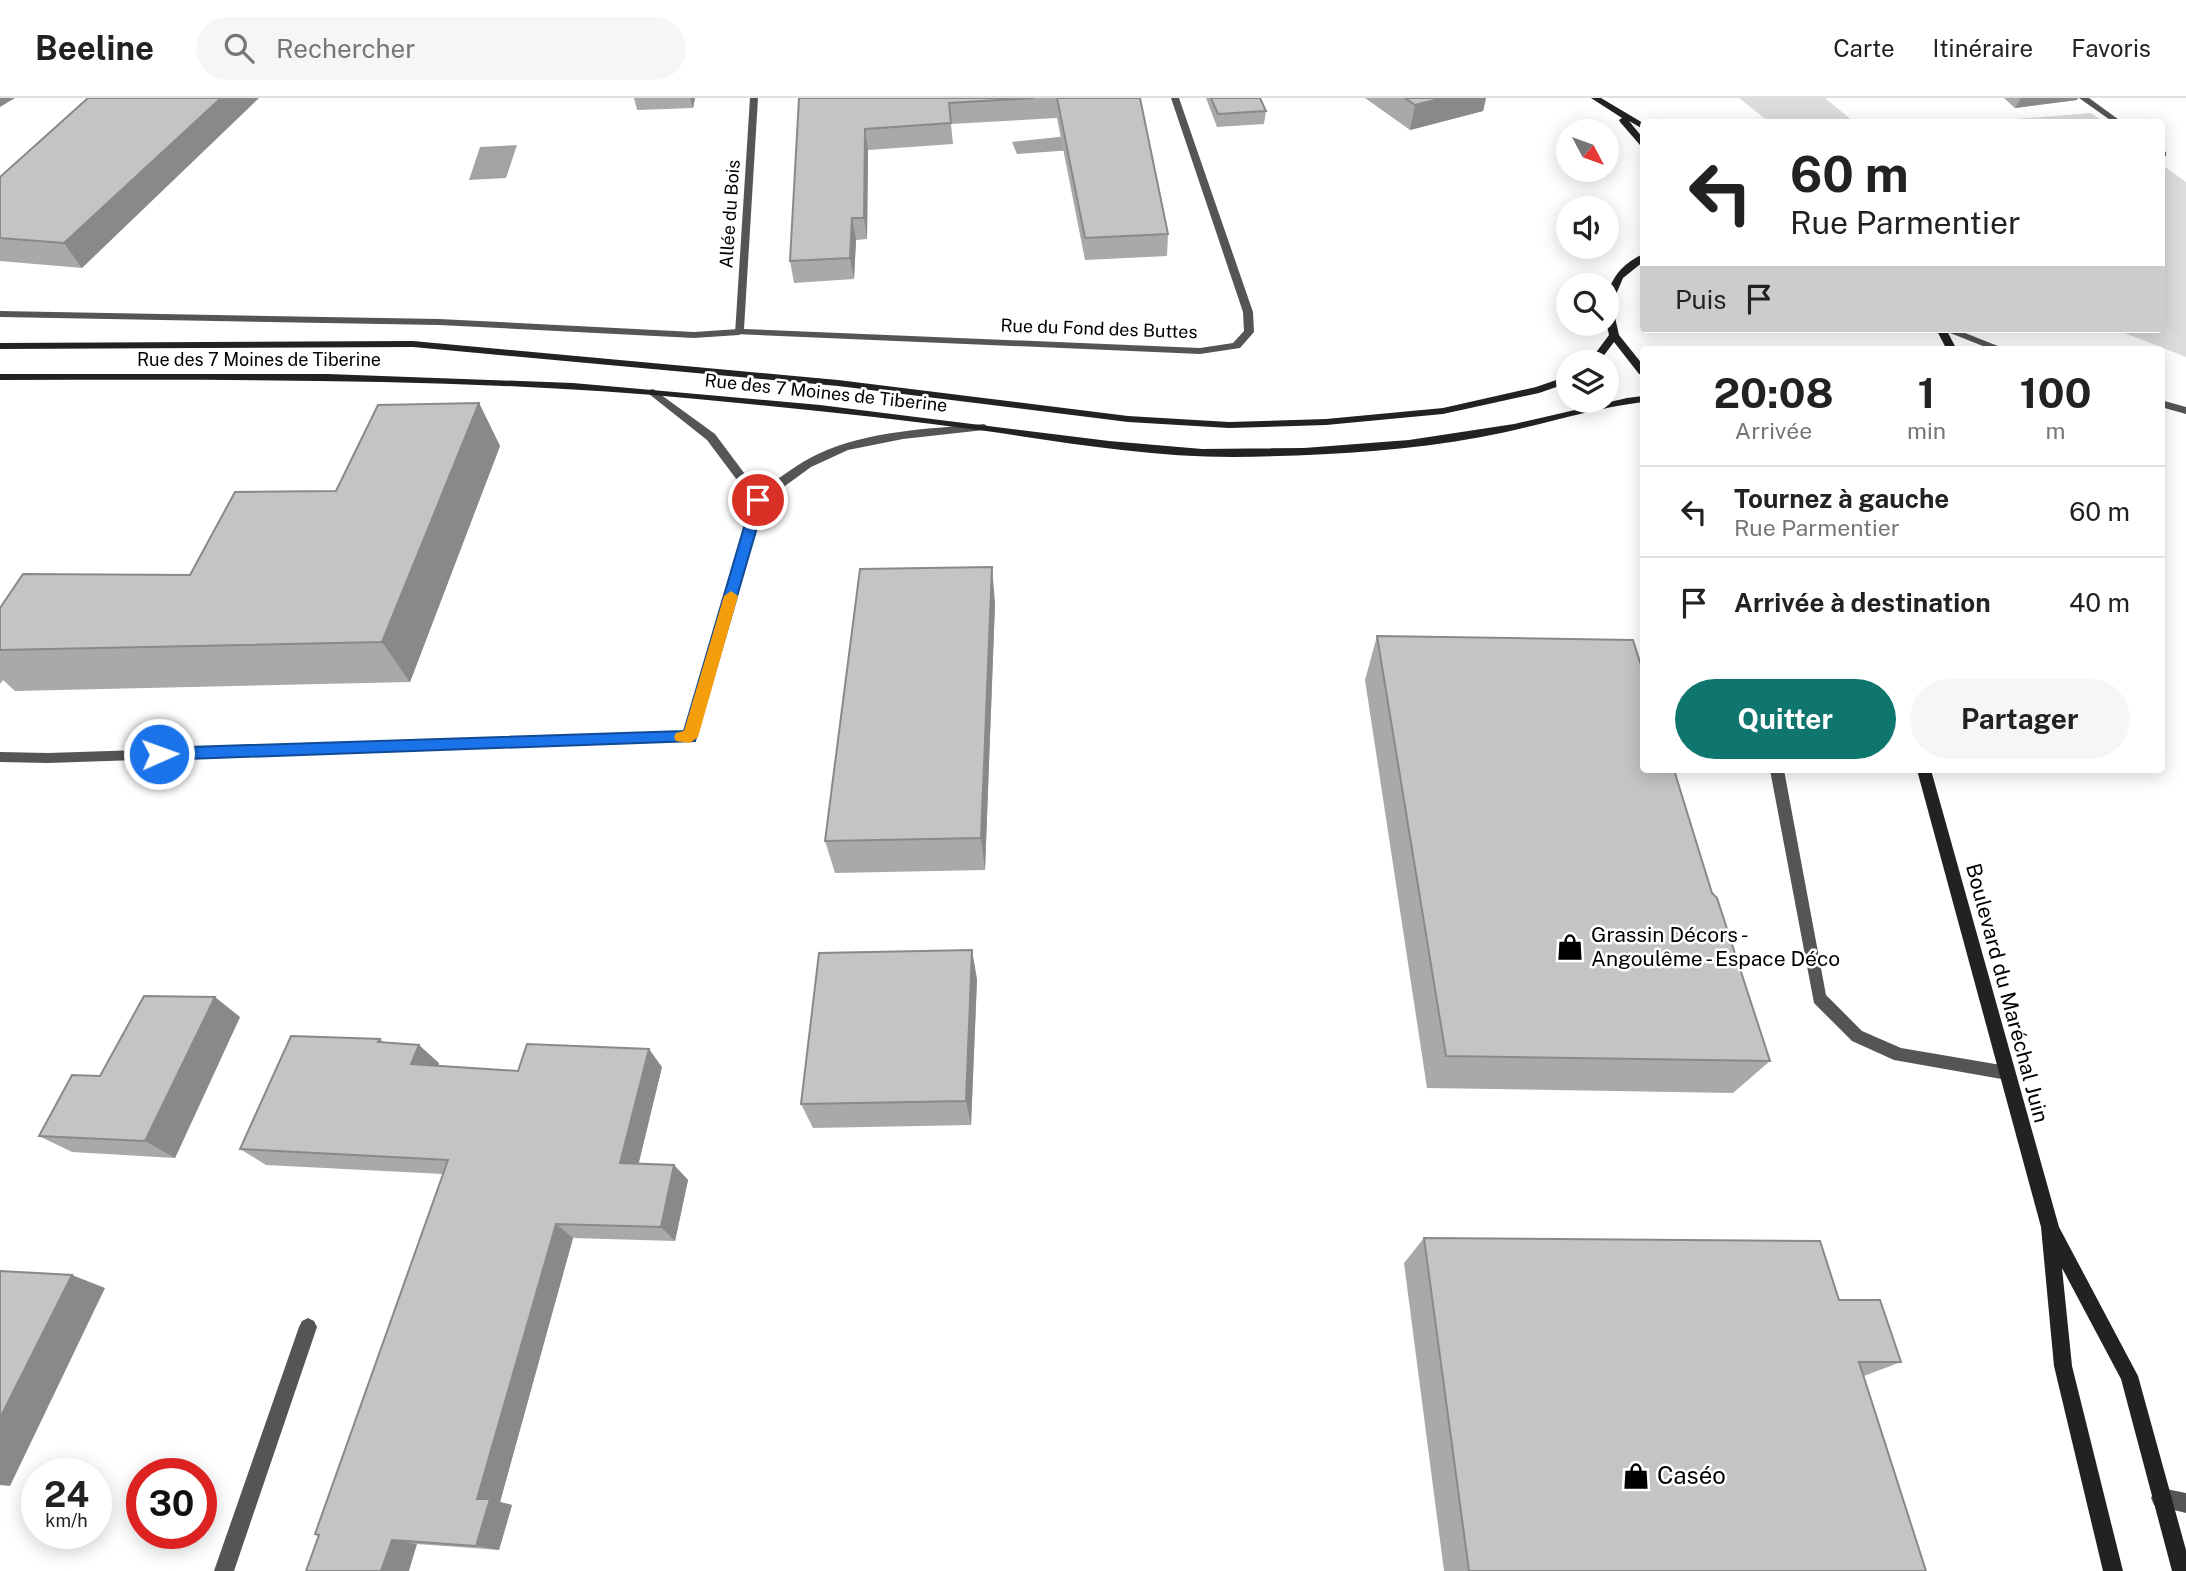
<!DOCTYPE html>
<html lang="fr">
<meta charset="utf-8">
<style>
body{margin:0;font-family:"Public Sans",sans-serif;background:#f6f6f6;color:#222;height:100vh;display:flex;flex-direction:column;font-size:26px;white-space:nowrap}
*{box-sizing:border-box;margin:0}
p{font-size:23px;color:#767676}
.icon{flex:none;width:38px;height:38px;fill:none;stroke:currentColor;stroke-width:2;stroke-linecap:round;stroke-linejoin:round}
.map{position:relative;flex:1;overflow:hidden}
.sheet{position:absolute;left:1640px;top:248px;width:525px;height:427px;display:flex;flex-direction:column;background:#fff;border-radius:7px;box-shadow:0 4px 18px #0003}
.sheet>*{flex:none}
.banner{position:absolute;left:1640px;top:21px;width:525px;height:214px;border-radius:7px;box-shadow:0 4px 18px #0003;background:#fff;color:#222;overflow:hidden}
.needle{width:46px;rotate:131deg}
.fabs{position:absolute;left:1556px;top:21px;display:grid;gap:14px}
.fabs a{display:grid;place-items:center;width:63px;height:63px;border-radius:50%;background:#fff;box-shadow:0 4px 18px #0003;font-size:35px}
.speed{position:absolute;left:21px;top:1360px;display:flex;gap:14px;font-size:35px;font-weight:700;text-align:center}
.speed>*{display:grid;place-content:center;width:91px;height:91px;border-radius:50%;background:#fff;box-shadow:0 4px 18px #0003;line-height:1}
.speed small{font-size:18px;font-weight:400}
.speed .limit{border:10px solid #d22;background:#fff;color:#111}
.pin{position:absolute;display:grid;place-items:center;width:60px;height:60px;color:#fff;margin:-30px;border:4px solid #fff;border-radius:50%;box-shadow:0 2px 7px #0007}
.me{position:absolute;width:77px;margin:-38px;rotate:88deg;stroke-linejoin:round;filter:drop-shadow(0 0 5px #0008)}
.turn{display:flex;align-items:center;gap:24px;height:147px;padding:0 35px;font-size:32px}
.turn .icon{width:91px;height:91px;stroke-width:2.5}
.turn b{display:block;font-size:49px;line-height:60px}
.then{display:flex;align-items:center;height:66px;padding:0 35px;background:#0003;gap:14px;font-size:26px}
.eta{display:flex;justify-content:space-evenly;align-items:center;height:119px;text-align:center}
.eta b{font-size:42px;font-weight:700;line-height:49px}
.action{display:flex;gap:14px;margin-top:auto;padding:14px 35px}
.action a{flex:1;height:80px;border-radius:42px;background:#0f766e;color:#fff;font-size:28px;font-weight:700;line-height:80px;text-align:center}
.action a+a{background:#f6f6f6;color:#222}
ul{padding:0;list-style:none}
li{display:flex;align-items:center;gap:21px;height:91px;padding:0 35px;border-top:2px solid #e0e0e0}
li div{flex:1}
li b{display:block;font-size:26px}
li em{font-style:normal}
header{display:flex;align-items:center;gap:42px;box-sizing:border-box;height:98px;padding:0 35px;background:#fff;border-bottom:2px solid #e0e0e0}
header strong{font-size:33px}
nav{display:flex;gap:38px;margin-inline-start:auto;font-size:24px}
.search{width:490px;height:63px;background:#f6f6f6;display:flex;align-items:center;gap:18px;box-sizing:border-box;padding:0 24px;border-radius:38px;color:#767676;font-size:26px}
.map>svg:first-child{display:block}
</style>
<header>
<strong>Beeline</strong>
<div class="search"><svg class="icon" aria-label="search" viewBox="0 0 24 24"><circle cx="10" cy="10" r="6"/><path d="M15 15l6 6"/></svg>Rechercher</div>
<nav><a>Carte</a><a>Itinéraire</a><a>Favoris</a></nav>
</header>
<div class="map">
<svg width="2186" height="1473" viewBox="0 0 2186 1473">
<rect width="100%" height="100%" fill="#fff"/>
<g fill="#dcdcdc">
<path d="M1739,0H1825L1854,24H1769Z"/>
<path d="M2091,15L2104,24H1978Z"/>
<path d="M2161,66L2186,84V259L2114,231H2161Z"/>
</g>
<g fill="#a3a3a3">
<path d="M1068,38L1072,52L1017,56L1012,44Z"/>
<path d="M517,47L506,80L469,82L480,49Z"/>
</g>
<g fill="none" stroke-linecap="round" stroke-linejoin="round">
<g fill="#555" fill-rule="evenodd">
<path d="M0,213L439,221L694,234L739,231L744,234L739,237L694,240L439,227L0,219Z"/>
<path d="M1770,672H1784L1826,897L1862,933L1901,950L2007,968L2013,970L2015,975L2013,980L2007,982L1894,962L1852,943L1814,905Z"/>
<path d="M2161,1390L2186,1395V1415L2154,1407L2151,1400L2154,1393Z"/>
</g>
<g fill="#555" fill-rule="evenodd">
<path d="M750,0H758L744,231L1200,250L1233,245L1244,233L1243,214L1171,0H1179L1253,214L1254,234L1240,250L1200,256L735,236Z"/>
<path d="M2079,0H2089L2122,24H2113Z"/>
<path d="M2161,51L2166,54V58H2161Z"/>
<path d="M1940,231H1955L2008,252H1993Z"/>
<path d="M653,291L715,336L759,395C778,381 797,366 818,356C869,332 929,331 984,326L989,329L984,332L903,341L848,352L811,369L763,404L695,643L48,665L0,664V654L48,655L685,634L752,402L707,342L649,296V292Z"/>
<path d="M2161,302L2186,309V316L2161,309Z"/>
<path d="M308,1220L314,1223L317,1229L234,1473H214L299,1229L302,1223Z"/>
</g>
<g fill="#222" fill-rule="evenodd">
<path d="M1591,0H1601L1643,25V31L1629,23L1643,40V48L1640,47L1620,24L1619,22L1622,20Z"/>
<path d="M1643,156V164L1623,180L1612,206L1619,237L1643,267V277L1639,276L1614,244L1599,264H1589L1609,237C1601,202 1608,172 1643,156Z"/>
<path d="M1936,231H1946L1957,252H1947Z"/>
<path d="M413,243L838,282L1128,318L1229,324L1326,321L1443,310L1536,289L1568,278V285L1539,295L1443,316L1326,327L1229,330L1128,324L838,288L413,249L0,251V245Z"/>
<path d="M0,276H328L573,285L820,307L1109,343L1202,351L1304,350L1409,342L1514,326L1627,300L1643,298V304C1588,311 1536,329 1481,339C1400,354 1316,358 1233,359C1150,359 1068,345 986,333C890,320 793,310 697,301C465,279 232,282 0,282Z"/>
<path d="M1917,672H1931L2059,1129L2138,1278L2186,1452V1473H2172L2121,1281L2062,1170L2072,1268L2123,1473H2103L2054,1268L2041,1129Z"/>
</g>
</g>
<g fill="#a9a9a9">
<path d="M88,0L82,170L0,163V79Z"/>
<path d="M634,0H695L693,10L637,12Z"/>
<path d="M799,0H1140L1168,136L1167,158L1085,162L1057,20L951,26L953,46L868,52L867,141L856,142L854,181L794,185L790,163Z"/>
<path d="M1206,0H1260L1266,13L1264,26L1217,29Z"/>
<path d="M1365,0H1486L1483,13L1410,32Z"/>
<path d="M2004,0H2078L2077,2L2015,10Z"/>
<path d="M479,305L500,348L410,584L15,593L3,582L0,586V510L190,477L336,393Z"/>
<path d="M995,505L985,772L835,775L825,743Z"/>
<path d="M1377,538L1712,795L1770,963L1733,995L1427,990L1365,582Z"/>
<path d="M977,881L971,1027L813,1030L801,1006Z"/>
<path d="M240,919L175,1060L72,1054L39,1038L100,978Z"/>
<path d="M380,941L384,944L439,965L438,968L518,973L662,969L638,1066L674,1067L688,1082L675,1143L573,1140L500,1404L512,1407L499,1452L417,1446L319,1437L443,1076L266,1067L240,1051Z"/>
<path d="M1424,1140L1839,1202L1901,1264L1864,1278L1926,1473H1444L1404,1165Z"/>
</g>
<g fill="#898989">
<path d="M0,0H15L0,9Z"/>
<path d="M221,0H259L82,170L64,145Z"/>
<path d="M690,0H695L693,10Z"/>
<path d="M1443,0H1486L1483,13L1410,32L1415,7Z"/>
<path d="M2021,0H2078L2077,2L2015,10Z"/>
<path d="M865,31L868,52L867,141L864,120Z"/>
<path d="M852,120L856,142L854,181L850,160Z"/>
<path d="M479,305L500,348L410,584L382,544Z"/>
<path d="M992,469L995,505L985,772L981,740Z"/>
<path d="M972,852L977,881L971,1027L966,1003Z"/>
<path d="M215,899L240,919L175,1060L145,1043Z"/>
<path d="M419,947L439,965L432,984L411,966Z"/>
<path d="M649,951L662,969L635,1081L620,1065Z"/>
<path d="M674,1067L688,1082L675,1143L661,1129Z"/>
<path d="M556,1126L573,1140L500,1404L512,1407L499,1452L476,1448L477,1401Z"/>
<path d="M72,1177L105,1190L10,1388L0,1387V1320Z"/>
<path d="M392,1442L417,1446L409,1473H381Z"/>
</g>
<g fill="#c4c4c4" stroke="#898989" stroke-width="2">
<path d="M88,0H221L64,145L0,140V79Z"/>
<path d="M799,0H1034L949,5L951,25L865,31L864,120H852L850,160L790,163Z"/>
<path d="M1057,0H1140L1168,136L1085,140Z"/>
<path d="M1211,0H1260L1266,13L1218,16Z"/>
<path d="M1405,0H1443L1415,7Z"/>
<path d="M479,305L382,544L0,552V510L23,476L190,477L235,394L336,393L378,307Z"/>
<path d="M992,469L981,740L825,743L860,471Z"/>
<path d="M1377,538L1633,542L1643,574V672H1674L1712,795L1717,800L1770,963L1446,958Z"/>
<path d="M972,852L966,1003L801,1006L819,855Z"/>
<path d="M144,898L215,899L145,1043L39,1038L72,977L100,978Z"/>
<path d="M291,938L380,941L378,944L419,947L411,966L518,973L527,946L649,951L620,1065L674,1067L661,1129L556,1126L477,1401H490L476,1448L392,1442L381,1473H306L319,1437L315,1436L448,1062L240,1051Z"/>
<path d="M1424,1140L1820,1143L1839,1202H1880L1901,1264H1859L1926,1473H1469Z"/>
<path d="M0,1173L72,1177L0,1320Z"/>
</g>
<path fill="#1a73e8" stroke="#114b97" stroke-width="2" d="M758,398L765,402L695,643L159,662L152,656L159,650L684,633L752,402Z"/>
<path fill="#f59e0b" d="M731,493L738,498L698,639L690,645L676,643L674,639L676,635L684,633L724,498Z"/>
<defs>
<symbol id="shop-bare" viewBox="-9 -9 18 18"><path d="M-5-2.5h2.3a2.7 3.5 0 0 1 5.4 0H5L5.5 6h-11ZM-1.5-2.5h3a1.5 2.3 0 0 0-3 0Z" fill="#000" stroke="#fff" stroke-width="2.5" paint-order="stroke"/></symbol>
</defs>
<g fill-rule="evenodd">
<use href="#shop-bare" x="1551" y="830" width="38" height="38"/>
<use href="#shop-bare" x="1617" y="1359" width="38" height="38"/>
</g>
<g text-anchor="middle" stroke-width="5" stroke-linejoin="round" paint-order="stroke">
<g font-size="18" fill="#000" stroke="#fff">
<text transform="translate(730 116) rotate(-86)" y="6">Allée du Bois</text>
<text transform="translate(1099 231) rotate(2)" y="6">Rue du Fond des Buttes</text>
<text x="259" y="268">Rue des 7 Moines de Tiberine</text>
<text transform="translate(826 295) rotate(6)" y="6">Rue des 7 Moines de Tiberine</text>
</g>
<g font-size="21" fill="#000" stroke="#fff" text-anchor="start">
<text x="1591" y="844">Grassin Décors -<tspan x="1591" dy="24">Angoulême - Espace Déco</tspan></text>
</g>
<g font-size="21" fill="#000" stroke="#fff">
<text transform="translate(2007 895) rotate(75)" y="7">Boulevard du Maréchal Juin</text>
</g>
<g font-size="24" fill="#000" stroke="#fff" text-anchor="start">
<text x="1657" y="1386">Caséo</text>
</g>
</g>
</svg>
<div class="fabs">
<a><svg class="needle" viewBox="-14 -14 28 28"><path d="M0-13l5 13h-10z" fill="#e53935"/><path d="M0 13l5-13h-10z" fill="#767676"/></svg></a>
<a><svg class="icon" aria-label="sound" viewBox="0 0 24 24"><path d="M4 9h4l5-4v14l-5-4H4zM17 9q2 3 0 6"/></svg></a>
<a><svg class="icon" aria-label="search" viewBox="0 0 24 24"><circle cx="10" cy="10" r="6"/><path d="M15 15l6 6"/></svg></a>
<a><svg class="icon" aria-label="layers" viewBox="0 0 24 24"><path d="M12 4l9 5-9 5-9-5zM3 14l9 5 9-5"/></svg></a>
</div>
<div class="speed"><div>24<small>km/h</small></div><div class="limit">30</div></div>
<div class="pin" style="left:758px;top:402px;background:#d93025"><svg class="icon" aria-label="arrive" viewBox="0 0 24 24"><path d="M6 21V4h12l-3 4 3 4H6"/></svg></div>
<svg class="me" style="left:159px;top:656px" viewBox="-20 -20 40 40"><circle r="17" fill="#1a73e8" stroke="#fff" stroke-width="3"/><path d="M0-11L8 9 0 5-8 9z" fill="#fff"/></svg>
<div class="banner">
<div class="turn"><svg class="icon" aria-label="left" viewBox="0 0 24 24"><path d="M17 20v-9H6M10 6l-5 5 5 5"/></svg><div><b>60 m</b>Rue Parmentier</div></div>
<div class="then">Puis<svg class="icon" aria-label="arrive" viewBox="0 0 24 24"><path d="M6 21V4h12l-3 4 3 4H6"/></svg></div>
</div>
<section class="sheet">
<div class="eta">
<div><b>20:08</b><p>Arrivée</p></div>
<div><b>1</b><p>min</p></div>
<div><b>100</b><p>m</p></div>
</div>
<ul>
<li><svg class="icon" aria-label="left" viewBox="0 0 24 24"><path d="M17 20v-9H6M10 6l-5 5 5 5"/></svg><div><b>Tournez à gauche</b><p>Rue Parmentier</p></div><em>60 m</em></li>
<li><svg class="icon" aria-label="arrive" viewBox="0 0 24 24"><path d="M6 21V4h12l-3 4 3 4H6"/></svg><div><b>Arrivée à destination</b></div><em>40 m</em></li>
</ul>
<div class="action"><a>Quitter</a><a>Partager</a></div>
</section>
</div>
